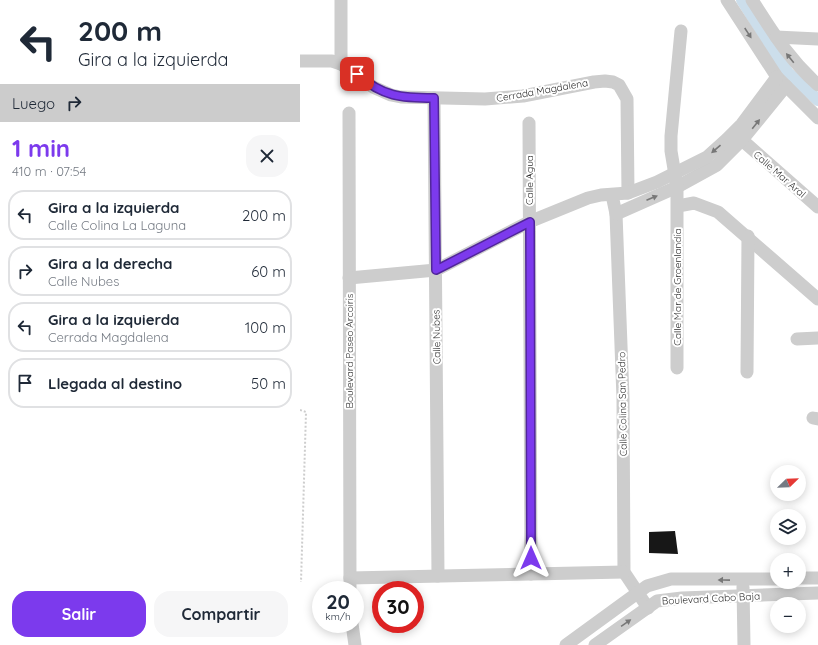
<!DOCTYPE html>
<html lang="es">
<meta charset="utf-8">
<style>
body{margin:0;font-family:Quicksand,sans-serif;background:#f6f6f7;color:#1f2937;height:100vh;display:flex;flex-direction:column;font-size:15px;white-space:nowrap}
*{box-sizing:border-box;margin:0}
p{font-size:13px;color:#747a83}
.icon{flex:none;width:22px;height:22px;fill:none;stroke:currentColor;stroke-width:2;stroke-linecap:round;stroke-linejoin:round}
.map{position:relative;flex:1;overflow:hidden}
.sheet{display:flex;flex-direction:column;background:#fff;width:300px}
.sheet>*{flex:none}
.guide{background:#fff;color:#1f2937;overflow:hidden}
.needle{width:26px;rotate:67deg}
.fabs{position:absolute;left:470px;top:465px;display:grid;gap:8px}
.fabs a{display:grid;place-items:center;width:36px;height:36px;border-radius:50%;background:#fff;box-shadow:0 2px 10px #0003;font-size:20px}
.speed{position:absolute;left:12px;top:581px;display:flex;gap:8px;font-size:20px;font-weight:700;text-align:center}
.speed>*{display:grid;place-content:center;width:52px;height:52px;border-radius:50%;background:#fff;box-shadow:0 2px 10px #0003;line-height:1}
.speed small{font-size:10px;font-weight:400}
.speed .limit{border:6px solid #d22;background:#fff;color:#111}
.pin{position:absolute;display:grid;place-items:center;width:34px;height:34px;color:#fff;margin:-17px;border-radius:8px;box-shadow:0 2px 6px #0006}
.me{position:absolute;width:44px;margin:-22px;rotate:0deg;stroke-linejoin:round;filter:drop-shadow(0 0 3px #0008)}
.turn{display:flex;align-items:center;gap:14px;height:84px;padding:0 12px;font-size:18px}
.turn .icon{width:52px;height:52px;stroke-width:2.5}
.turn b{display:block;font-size:28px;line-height:34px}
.then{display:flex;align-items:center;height:38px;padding:0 12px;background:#0003;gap:8px;font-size:15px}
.round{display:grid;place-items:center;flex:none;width:42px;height:42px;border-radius:16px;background:#f6f6f7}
.summary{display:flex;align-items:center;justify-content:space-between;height:68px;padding:0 12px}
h1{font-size:24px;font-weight:800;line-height:30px;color:#7c3aed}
.cta{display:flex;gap:8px;margin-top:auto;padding:8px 12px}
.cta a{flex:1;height:46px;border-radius:16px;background:#7c3aed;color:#fff;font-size:16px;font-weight:800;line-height:46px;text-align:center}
.cta a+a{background:#f6f6f7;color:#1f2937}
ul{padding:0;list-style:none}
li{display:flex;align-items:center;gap:12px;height:50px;margin:0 8px 6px;padding:0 4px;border:2px solid #e0e1e3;border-radius:16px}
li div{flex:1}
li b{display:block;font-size:15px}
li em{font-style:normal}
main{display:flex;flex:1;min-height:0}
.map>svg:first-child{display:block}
</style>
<main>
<section class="sheet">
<div class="guide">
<div class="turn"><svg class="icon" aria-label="left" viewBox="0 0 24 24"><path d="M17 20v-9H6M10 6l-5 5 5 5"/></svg><div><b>200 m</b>Gira a la izquierda</div></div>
<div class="then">Luego<svg class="icon" aria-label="right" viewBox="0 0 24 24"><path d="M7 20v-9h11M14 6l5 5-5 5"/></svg></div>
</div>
<div class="summary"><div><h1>1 min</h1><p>410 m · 07:54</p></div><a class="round"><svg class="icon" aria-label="close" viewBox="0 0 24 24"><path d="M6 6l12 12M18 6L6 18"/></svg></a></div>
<ul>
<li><svg class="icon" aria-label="left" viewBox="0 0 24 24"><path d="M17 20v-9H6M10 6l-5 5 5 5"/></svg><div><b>Gira a la izquierda</b><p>Calle Colina La Laguna</p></div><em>200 m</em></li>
<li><svg class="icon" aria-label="right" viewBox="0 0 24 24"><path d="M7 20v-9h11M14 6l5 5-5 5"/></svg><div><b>Gira a la derecha</b><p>Calle Nubes</p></div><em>60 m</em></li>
<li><svg class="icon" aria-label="left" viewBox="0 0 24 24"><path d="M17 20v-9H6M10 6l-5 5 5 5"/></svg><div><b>Gira a la izquierda</b><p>Cerrada Magdalena</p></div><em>100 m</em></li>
<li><svg class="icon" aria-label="arrive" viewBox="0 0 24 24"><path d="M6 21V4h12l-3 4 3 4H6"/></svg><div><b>Llegada al destino</b></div><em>50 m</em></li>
</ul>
<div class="cta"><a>Salir</a><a>Compartir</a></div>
</section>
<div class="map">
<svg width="518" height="645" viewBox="0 0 518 645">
<rect width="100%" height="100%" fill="#fff"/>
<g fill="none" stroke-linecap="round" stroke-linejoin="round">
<path stroke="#ccdeeb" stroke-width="12" d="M442,0L488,73L518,100"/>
</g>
<path fill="#171717" d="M375,531L378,554L349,553V532Z"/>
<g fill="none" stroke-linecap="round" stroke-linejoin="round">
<path stroke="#cdcdcd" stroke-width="2" stroke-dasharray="2 2" stroke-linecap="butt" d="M0,410L6,412L1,582"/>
<g stroke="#cdcdcd" stroke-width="13">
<path d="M427,0L477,77L518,118"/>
<path d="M452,0C474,34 488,58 518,85"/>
<path d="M476,37L518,39"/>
<path d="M0,61H32L41,64L73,87L91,95L101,97L185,99L223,96L294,82L305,81L313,82L319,85L327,99L328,193"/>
<path d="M41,64V0"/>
<path d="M134,98L138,576"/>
<path d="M49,113L50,590"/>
<path d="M229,123L231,574"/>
<path d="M442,140L518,207"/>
<path d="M312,195L316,214L323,398L324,572L348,608"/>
<path d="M378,206L394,203L418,212L518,299"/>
<path d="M316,214L377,187L417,165L442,140L486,86"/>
<path d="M49,278L136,270L229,222L288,198L301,195L328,193L357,182L407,157L427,139L442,124L477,77"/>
<path d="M497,339L518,338"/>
<path d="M377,368V187L371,151V136L381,31"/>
<path d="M447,372L448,236"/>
<path d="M513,418L518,419"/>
<path d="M50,578L324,572"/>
<path d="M499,578H518"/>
<path d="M443,587L444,645"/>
<path d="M52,624L55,645"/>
<path d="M266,645L347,586L371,579H477"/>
<path d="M295,645L357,601L382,598L518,593"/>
</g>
</g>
<defs><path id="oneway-solid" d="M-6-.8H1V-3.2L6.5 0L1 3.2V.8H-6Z"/></defs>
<g fill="#777">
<use href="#oneway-solid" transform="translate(448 33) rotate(57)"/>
<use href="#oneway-solid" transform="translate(490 58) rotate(-129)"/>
<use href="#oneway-solid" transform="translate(456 124) rotate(-51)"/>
<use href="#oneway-solid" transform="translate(416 149) rotate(139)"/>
<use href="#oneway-solid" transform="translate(352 198) rotate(-23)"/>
<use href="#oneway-solid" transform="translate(424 580) rotate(-179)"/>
<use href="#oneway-solid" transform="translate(326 623) rotate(-35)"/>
</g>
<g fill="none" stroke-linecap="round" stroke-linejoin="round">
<defs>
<path id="route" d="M57,74C83,97 101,98 134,98L136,270L230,222L231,558"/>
</defs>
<use href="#route" stroke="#51269a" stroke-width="10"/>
<use href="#route" stroke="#7c3aed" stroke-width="7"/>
</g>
<g text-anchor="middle" stroke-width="4" stroke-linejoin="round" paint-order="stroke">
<g font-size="10" fill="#303030" stroke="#fff">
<text transform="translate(242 90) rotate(-10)" y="4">Cerrada Magdalena</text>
<text transform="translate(480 174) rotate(41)" y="4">Calle Mar Aral</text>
<text transform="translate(229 180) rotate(-90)" y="4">Calle Agua</text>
<text transform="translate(377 287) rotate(-90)" y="4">Calle Mar de Groenlandia</text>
<text transform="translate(136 337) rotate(-91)" y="4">Calle Nubes</text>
<text transform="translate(49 351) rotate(-90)" y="4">Boulevard Paseo Arcoiris</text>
<text transform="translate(322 404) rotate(-91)" y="4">Calle Colina San Pedro</text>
<text transform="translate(411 598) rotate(-3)" y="4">Boulevard Cabo Baja</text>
</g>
</g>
</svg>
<div class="fabs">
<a><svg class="needle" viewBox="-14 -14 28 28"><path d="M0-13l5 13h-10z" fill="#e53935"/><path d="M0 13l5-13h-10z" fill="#747a83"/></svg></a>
<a><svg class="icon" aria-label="layers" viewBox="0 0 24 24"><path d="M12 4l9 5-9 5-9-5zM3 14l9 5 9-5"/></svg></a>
<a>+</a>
<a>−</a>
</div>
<div class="speed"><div>20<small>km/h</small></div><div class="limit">30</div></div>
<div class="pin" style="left:57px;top:74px;background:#d93025"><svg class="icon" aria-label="arrive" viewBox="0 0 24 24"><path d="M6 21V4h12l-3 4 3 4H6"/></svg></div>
<svg class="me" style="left:231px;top:558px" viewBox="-20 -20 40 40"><path d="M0-17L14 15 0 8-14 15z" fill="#7c3aed" stroke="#fff" stroke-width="4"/></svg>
</div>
</main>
